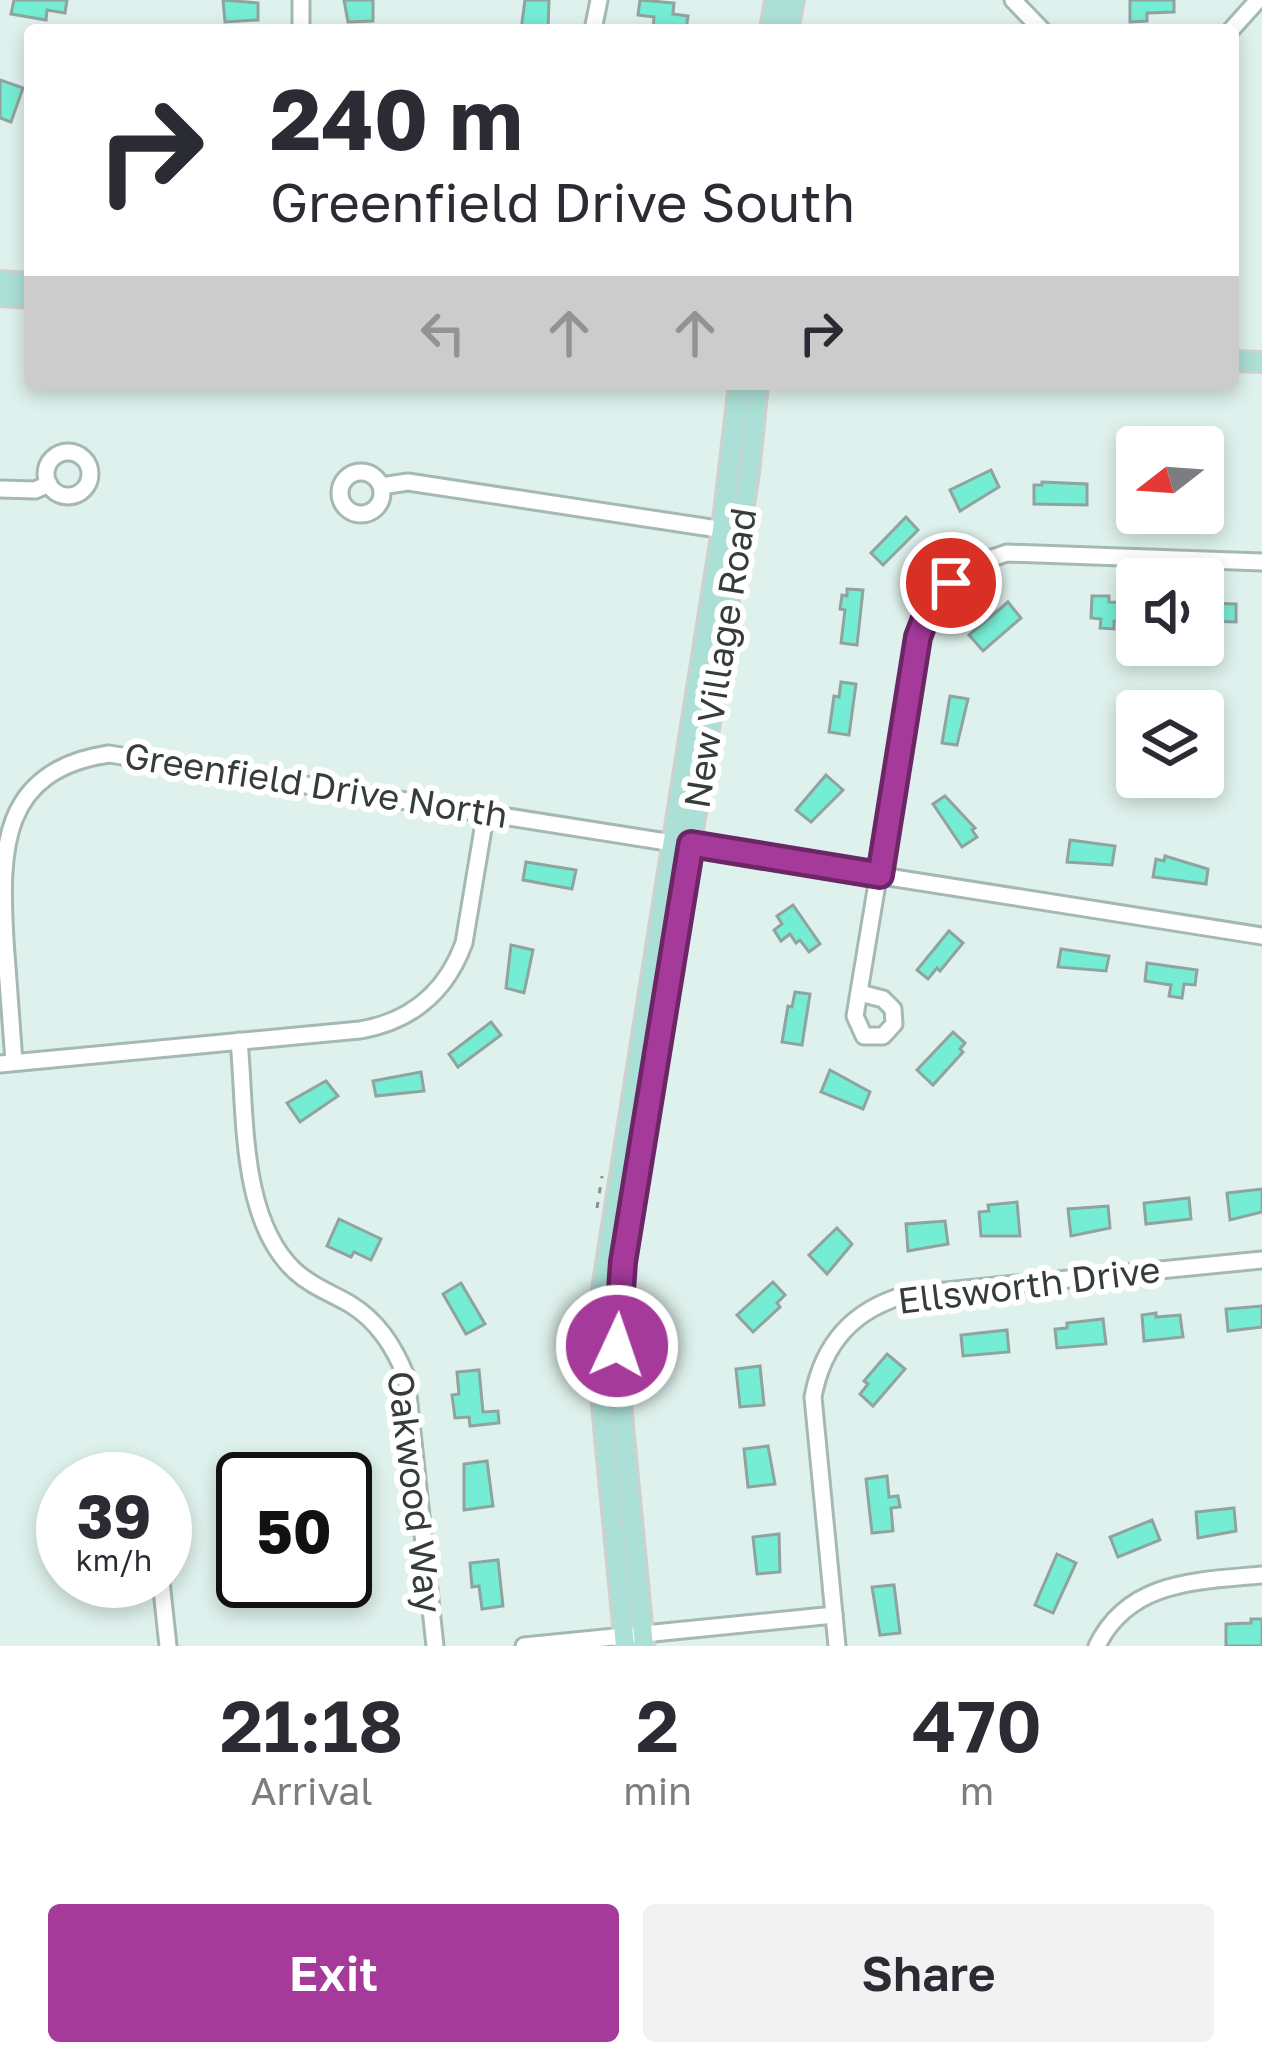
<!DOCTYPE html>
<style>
body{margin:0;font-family:"Golos Text",sans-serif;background:#f2f2f3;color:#2b2b33;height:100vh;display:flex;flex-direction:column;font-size:45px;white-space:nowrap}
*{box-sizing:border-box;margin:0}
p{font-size:39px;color:#7c7c81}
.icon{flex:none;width:66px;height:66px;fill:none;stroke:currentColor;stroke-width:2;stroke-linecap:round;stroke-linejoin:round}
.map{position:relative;height:1646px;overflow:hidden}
.panel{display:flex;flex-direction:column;background:#fff;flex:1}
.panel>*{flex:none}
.banner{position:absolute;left:24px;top:24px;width:1215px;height:366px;border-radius:12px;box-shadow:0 6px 18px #0003;background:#fff;color:#2b2b33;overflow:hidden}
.needle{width:78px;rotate:253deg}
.buttons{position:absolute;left:1116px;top:426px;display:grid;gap:24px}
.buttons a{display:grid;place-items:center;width:108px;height:108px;border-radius:12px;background:#fff;box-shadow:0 6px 18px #0003;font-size:60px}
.speed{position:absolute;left:36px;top:1452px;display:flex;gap:24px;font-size:60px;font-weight:700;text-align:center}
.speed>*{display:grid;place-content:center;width:156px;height:156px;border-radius:50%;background:#fff;box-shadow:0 6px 18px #0003;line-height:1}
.speed small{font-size:30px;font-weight:400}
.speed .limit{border:6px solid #111;border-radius:18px;background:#fff;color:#111}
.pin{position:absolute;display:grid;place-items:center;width:102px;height:102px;color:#fff;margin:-51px;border:6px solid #fff;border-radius:50%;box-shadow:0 3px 12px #0007}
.me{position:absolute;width:132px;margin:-66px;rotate:3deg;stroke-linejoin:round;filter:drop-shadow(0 0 9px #0008)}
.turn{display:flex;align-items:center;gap:42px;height:252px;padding:0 48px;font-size:54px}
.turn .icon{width:156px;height:156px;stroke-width:2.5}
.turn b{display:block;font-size:84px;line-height:102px}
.lanes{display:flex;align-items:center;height:114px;padding:0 48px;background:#0003;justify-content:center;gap:60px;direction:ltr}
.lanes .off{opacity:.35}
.eta{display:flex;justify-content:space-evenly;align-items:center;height:204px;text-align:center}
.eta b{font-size:72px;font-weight:600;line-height:84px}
.cta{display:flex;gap:24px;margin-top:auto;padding:24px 48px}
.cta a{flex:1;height:138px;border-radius:12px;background:#a53a9b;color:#fff;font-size:48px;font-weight:600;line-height:138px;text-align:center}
.cta a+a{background:#f2f2f3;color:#2b2b33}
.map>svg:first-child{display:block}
</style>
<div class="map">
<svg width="1262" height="1646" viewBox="0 0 1262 1646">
<rect width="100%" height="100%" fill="#def1ec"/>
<g fill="#75ecd4" stroke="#91a39f" stroke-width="3">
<path d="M14,0H67L65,13L47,10L46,20L11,14Z"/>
<path d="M223,0L258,3V20L225,22Z"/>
<path d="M344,0H373V21L348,22Z"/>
<path d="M525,0H549L548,30H521Z"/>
<path d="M640,0L674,3L673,14L688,16L686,30H653L654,17L638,15Z"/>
<path d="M1130,0H1174V12L1147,13V21L1130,22Z"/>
<path d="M0,80L23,88L11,122L0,118Z"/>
<path d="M991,470L999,487L960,511L950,490Z"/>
<path d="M1042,482L1087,484V505L1034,504V485H1042Z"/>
<path d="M906,517L918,530L883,565L871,553Z"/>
<path d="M847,589L863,590L857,645L841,643L845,610L840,609L842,595L847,596Z"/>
<path d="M1092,596H1109V602L1136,603V622L1114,621V629L1100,628L1101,619L1091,618Z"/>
<path d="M1008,602L1021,618L983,651L969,635Z"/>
<path d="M1203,603L1236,604V622L1203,621Z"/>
<path d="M841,682L856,684L849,735L829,732L834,696L839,697Z"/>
<path d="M950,696L968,699L957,745L942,743Z"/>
<path d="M826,775L843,790L811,822L796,810Z"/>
<path d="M945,796L975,828L972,830L977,837L962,847L933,804Z"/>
<path d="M1070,840L1115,846L1112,865L1067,862Z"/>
<path d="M1165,856L1208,869L1206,884L1153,877L1156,859L1164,861Z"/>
<path d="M526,862L576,870L572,889L523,880Z"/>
<path d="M793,905L820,944L809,952L800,940L796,943L790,934L781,941L774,930L782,924L777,916Z"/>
<path d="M949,931L963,943L940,971L937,968L928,979L917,970Z"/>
<path d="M511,945L533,950L524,993L506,988Z"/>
<path d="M1061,949L1109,956L1106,971L1058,967Z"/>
<path d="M1147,963L1197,970L1195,985L1184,984L1182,998L1169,996L1171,985L1145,981Z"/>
<path d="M795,992L810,994L802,1045L782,1042L788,1006L792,1007Z"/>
<path d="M491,1022L501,1035L458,1067L449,1054Z"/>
<path d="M953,1032L965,1043L960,1049L963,1052L933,1085L917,1070Z"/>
<path d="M830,1070L870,1092L863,1109L821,1092Z"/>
<path d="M421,1072L424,1091L376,1096L373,1081Z"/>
<path d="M326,1081L338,1096L300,1122L287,1103Z"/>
<path d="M1262,1189V1212L1230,1220L1227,1193Z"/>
<path d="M1189,1198L1191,1219L1146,1224L1144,1203Z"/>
<path d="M1017,1202L1020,1236H981L979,1212L989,1211L988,1205Z"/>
<path d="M1108,1206L1110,1228L1071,1236L1068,1209Z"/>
<path d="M339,1219L381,1239L371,1260L354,1252L351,1257L327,1246Z"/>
<path d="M945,1221L948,1244L908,1251L906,1224Z"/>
<path d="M837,1228L852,1244L827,1274L809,1255Z"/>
<path d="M773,1282L785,1295L777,1303L780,1307L753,1332L737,1315Z"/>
<path d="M461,1283L485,1324L466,1334L443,1294Z"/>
<path d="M1262,1306V1327L1228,1331L1226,1309Z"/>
<path d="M1156,1313V1317L1180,1315L1183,1337L1144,1341L1142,1315Z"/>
<path d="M1103,1319L1106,1344L1057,1348L1055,1329L1067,1328V1323Z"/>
<path d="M1007,1330L1009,1352L963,1356L961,1335Z"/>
<path d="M887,1354L905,1369L873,1406L860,1394L868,1384L864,1381Z"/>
<path d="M760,1366L764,1405L740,1407L736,1369Z"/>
<path d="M479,1370L483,1412L498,1411L499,1423L470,1426L469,1417L455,1418L452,1395L459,1394L457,1372Z"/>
<path d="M768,1446L775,1484L748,1487L744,1449Z"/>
<path d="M487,1461L493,1506L464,1510V1464Z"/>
<path d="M887,1476L889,1497L898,1496L900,1507L891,1508L893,1531L872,1533L866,1479Z"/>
<path d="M1234,1508L1236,1531L1198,1538L1196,1512Z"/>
<path d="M1152,1520L1160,1540L1118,1557L1110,1537Z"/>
<path d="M779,1534L780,1572L757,1574L753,1537Z"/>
<path d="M1057,1554L1076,1563L1053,1613L1035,1605Z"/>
<path d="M498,1560L503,1606L482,1609L479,1586L472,1587L470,1563Z"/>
<path d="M894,1585L900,1633L880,1635L872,1587Z"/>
<path d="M1251,1619H1262V1646H1226V1624L1251,1623Z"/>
</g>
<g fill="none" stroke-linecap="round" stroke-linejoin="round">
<defs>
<g id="minor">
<path d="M301,0V30"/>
<path d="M1013,0L1042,30"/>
<path d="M593,30L599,0"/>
<path d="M1231,30L1258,0"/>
<circle cx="68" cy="474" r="22"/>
<circle cx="361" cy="493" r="21"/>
<path d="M381,486L408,482L731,531"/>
<path d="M0,489L35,490L49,484"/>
<path d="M860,993L883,999L893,1009L894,1024L883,1036H864L855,1016L918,637L926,616L951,583L986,560L1007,553L1262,562"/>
<path d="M239,1041C246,1112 239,1219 295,1271C311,1286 331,1293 350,1304C378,1321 394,1347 406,1376L435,1646"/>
<path d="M14,1062C11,1022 8,981 5,940C0,850 0,770 109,754L1262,936"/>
<path d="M0,1064L360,1030C412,1021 446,992 464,943L486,811"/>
<path d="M161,1581L168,1646"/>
<path d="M524,1646L834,1615"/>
<path d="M837,1646L813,1397C823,1343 853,1310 905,1295L1262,1260"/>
<path d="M1097,1646C1129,1580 1198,1581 1262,1575"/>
</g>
<g id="major">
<path d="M770,30L775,0"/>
<path d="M788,30L794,0"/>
<path d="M0,281L30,283"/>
<path d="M0,296L30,298"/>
<path d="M1233,361L1262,362"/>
<path d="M625,1646L599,1374L600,1302L722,530L739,384"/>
<path d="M644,1646L618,1373L619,1304L749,473L758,384"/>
</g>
</defs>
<use href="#minor" stroke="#a6b8b4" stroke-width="21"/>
<use href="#major" stroke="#cfd0d0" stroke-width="24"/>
<path stroke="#85928e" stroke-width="3" stroke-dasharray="6 9" stroke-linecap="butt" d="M597,1208L602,1176"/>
<use href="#minor" stroke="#fff" stroke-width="15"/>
<use href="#major" stroke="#aae0d5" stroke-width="18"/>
</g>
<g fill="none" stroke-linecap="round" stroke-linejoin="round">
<defs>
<path id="route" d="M617,1346L623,1262L691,844L880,875L918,637L926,616L951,583"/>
</defs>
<use href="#route" stroke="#6b2665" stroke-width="30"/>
<use href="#route" stroke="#a53a9b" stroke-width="21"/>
</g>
<g text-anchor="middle" stroke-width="12" stroke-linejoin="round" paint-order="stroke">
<g font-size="36" fill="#353c3a" stroke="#fff">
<text transform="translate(720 658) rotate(-81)" y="13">New Village Road</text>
<text transform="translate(316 785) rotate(9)" y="13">Greenfield Drive North</text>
<text transform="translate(1029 1285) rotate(-7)" y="13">Ellsworth Drive</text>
<text transform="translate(415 1492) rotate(83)" y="13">Oakwood Way</text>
</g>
</g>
</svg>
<div class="buttons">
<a><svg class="needle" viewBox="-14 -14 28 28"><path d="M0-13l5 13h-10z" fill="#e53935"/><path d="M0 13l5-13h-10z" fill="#7c7c81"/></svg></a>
<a><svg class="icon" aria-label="sound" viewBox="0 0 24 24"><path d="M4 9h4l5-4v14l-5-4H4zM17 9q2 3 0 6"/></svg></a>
<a><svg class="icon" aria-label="layers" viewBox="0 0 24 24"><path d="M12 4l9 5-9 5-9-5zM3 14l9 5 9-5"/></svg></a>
</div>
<div class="speed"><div>39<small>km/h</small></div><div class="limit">50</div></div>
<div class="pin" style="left:951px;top:583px;background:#d93025"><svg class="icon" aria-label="arrive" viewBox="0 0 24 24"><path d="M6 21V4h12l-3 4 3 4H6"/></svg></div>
<svg class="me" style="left:617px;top:1346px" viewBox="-20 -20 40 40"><circle r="17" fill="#a53a9b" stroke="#fff" stroke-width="3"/><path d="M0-11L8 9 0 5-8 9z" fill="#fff"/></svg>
<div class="banner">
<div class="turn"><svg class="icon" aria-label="right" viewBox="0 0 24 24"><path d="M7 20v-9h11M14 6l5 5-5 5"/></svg><div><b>240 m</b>Greenfield Drive South</div></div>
<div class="lanes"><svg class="icon off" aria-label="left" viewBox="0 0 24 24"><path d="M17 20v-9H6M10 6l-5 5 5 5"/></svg><svg class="icon off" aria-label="ahead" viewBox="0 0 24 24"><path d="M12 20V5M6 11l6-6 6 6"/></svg><svg class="icon off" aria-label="ahead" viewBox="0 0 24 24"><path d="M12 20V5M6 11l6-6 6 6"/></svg><svg class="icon" aria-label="right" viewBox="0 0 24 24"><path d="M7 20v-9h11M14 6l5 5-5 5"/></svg></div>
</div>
</div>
<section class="panel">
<div class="eta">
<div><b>21:18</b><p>Arrival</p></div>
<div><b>2</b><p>min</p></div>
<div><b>470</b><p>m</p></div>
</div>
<div class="cta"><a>Exit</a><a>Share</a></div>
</section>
